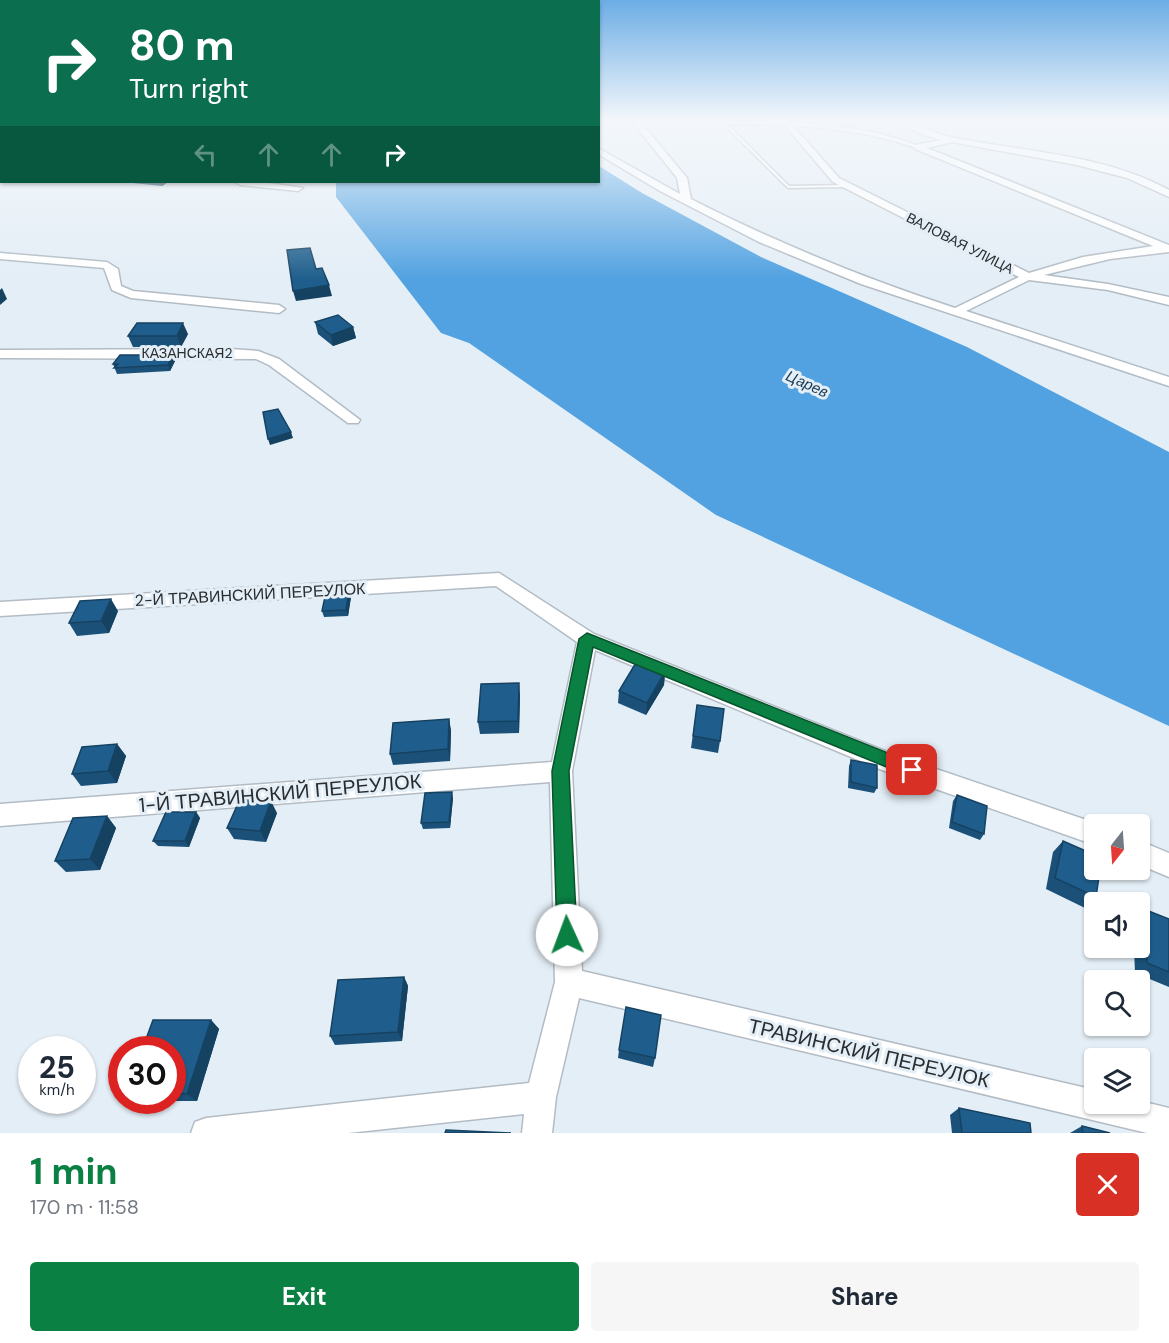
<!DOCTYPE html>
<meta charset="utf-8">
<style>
body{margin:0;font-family:"DM Sans",sans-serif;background:#f6f6f7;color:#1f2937;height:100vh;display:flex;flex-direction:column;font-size:22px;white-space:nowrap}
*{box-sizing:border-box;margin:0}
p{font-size:20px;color:#747a83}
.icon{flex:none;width:33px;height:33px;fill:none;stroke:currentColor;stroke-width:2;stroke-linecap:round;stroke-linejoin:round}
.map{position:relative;height:1133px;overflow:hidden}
.side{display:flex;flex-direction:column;background:#fff;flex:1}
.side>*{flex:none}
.banner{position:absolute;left:0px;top:0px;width:600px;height:183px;box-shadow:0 2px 4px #0004;background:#0b6e4f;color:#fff;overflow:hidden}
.needle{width:39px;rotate:197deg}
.fabs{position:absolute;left:1084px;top:814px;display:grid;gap:12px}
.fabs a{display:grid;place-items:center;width:66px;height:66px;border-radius:6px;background:#fff;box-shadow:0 2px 4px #0004;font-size:30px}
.speed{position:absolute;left:18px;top:1036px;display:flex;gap:12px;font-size:30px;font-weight:700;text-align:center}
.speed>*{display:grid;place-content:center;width:78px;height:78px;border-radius:50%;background:#fff;box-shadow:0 2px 4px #0004;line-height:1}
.speed small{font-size:15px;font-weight:400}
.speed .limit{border:9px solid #d22;background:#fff;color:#111}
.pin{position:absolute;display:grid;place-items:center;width:51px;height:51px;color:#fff;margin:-26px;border-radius:12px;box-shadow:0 3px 9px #0006}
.me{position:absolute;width:66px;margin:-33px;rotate:358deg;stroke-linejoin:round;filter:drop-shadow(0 0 4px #0008)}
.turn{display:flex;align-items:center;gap:21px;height:126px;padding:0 30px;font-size:27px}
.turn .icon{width:78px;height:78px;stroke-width:2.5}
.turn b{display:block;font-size:42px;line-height:51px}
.lanes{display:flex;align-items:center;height:57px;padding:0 30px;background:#0003;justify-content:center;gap:30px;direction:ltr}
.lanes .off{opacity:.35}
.round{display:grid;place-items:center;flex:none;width:63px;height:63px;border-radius:6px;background:#f6f6f7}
.summary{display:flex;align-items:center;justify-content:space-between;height:102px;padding:0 30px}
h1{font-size:36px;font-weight:700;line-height:45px;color:#0b8043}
.action{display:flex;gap:12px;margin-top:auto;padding:12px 30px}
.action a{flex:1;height:69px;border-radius:6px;background:#0b8043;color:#fff;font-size:24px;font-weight:700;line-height:69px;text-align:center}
.action a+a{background:#f6f6f7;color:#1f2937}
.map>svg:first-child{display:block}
</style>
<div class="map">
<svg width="1169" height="1133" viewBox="0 0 1169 1133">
<rect width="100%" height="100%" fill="#e4eef6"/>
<path fill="#52a2e1" d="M599,166L642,193L761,257L967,347L1169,452V726L716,515L469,343L441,333L336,197V182H598Z"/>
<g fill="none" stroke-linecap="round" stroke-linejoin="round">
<defs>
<path id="service" d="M721,120L725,122C777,121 830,122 881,134C894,138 908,141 920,147L917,148C855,127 792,124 727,124L789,186L844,185L846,186L844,187L788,188L721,122Z"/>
<g id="minor">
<path d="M631,120H639L687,178L691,199C777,243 863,278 955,308L1019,277L833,182L780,120H788L839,178L1029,273L1083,257L1153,246L915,149V145L941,140L916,132L899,120C915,120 930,132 946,136C1020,152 1102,153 1169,190V197L1127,178L1077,165L952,142L927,148L1169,245V252L1110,259L1044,275L1108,284L1169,297V305L1108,290L1029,280L966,311L1169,377V386L861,284L759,242L660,191L598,154V148L680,194L677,178Z"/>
<rect x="0" y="160" width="2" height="6"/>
<path d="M235,182H262L303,188L298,191L240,185Z"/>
<path d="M0,253L107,262L118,269L121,286L133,291L279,305L285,309L279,313L131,298L112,290L104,268L0,259Z"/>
<path d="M231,349L258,351L279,359L360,420L358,423H348L269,365L256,359L0,358V350Z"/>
<path d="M499,573L594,634L895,755L1101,825H1095V845L882,770L595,650L572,771L582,971L1095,1090V1104H1140V1101L1169,1108V1133H1147L579,998L556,1097L552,1133H522L524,1114L348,1133H191L195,1122L206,1118L529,1083L555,982L550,782L0,826V804L552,762L577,642L496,586L0,616V602Z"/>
<path d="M1140,841L1169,853V877L1140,865Z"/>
</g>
</defs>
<use href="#service" stroke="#b3bcc4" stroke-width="3"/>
<use href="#minor" stroke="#b3bcc4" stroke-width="3"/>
<use href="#service" fill="#fff" fill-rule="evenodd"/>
<use href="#minor" fill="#fff" fill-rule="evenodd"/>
</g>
<g fill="#1b5178">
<path d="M123,182H168L162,186Z"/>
<path d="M315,322L353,327L356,338L333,346L318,334Z"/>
<path d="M188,334L181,347H133L128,336Z"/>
<path d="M172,355L175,361L170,371L117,374L113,364Z"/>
<path d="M349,591L351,597L348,616L324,617L322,611Z"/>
<path d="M118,611L109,633L77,636L69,623Z"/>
<path d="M665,672L664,685L646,715L618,703L619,691Z"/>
<path d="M520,695L519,733L480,734L478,722Z"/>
<path d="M697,705L720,741L718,753L691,748Z"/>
<path d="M449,719L451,731L450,761L393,765L390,754Z"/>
<path d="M117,744L126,756L117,783L81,786L72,774Z"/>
<path d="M851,760L877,788L874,793L848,788L849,766Z"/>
<path d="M957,795L984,834L980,840L949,828L953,801Z"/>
<path d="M453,798L450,828L423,829L421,823Z"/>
<path d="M196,812L200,818L189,847L158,846L153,841Z"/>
<path d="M277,813L266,842L234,839L227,828Z"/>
<path d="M107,816L116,828L100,870L66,872L55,861Z"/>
<path d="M1063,841L1096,897L1085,908L1046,889L1053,852Z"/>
<path d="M1146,910L1169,919V987L1135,973L1134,948H1140V915Z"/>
<path d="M404,977L408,986L402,1041L335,1045L330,1036Z"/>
<path d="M211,1020L219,1029L197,1101H172V1050Z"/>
<path d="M619,1050L655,1058L653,1067L618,1058Z"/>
<path d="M959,1108L1031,1133H952L950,1115Z"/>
<path d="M1082,1126L1110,1133H1070Z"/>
</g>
<g fill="#164262">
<path d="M160,182H168L162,186Z"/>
<path d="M329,285L332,296L296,301L293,291Z"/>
<path d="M2,288L7,299L0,305V290Z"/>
<path d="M183,323L188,334L181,347L177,336Z"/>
<path d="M353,327L356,338L333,346L331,335Z"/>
<path d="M172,355L175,361L170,371L168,365Z"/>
<path d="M291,432L293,438L270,445L268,439Z"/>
<path d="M349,591L351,597L348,616L346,610Z"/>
<path d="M111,599L118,611L109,633L101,621Z"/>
<path d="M665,672L664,685L646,715L647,703Z"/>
<path d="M519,683L520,695L519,733L518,721Z"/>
<path d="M449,719L451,731L450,761L448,749Z"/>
<path d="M117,744L126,756L117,783L108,771Z"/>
<path d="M452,792L453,798L450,828L449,822Z"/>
<path d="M271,801L277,813L266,842L260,831Z"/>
<path d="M196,812L200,818L189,847L185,841Z"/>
<path d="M107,816L116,828L100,870L90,859Z"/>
<path d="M404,977L408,986L402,1041L398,1032Z"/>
<path d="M211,1020L219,1029L197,1101L187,1094Z"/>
</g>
<g fill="#1f5e8c" stroke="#164262" stroke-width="1.5">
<path d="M310,248L316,269L322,268L329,285L293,291L287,250Z"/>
<path d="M338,315L353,327L331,335L315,322Z"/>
<path d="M137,323H183L177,336H128Z"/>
<path d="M120,355H172L168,365L114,368L118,364H113Z"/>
<path d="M278,409L291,432L268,439L263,412Z"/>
<path d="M349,591L346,610L322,611L326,592Z"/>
<path d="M111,599L101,621L69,623L80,601Z"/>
<path d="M637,661L665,672L647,703L619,691Z"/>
<path d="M519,683L518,721L478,722L481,684Z"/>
<path d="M697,705L724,709L720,741L693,736Z"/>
<path d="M449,719L448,749L390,754L393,723Z"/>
<path d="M117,744L108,771L72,774L82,747Z"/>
<path d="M851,760L877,765V788L851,782Z"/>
<path d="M452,792L449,822L421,823L425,793Z"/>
<path d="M957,795L987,806L984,834L952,822Z"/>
<path d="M240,799L271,801L260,831L227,828Z"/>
<path d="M166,812H196L185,841H153Z"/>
<path d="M107,816L90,859L55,861L73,818Z"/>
<path d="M1063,841L1095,855V870H1100L1096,897L1055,878Z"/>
<path d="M1146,910L1169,919V972L1147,963Z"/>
<path d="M404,977L398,1032L330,1036L338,980Z"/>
<path d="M626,1007L661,1015L655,1058L619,1050Z"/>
<path d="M153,1020H211L187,1094L172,1093V1050H142Z"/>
<path d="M959,1108L1030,1123L1031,1133H962Z"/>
<path d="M1082,1126L1110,1133H1083Z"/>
<path d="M446,1130L511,1133H445Z"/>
</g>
<linearGradient id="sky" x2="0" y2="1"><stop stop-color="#6cade5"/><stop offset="0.43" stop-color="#f3f7fb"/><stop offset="1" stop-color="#f3f7fb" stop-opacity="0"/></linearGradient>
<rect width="1169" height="279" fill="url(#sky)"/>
<path fill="#0b8043" stroke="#07532c" stroke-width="1.5" d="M587,633L918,765L921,770L918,775L912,778L906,775L593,647L569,771L577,935L574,942L567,945L560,942L557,935L552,771L579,639Z"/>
<g text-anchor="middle" stroke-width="6" stroke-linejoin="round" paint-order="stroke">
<g font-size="14" fill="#292d30" stroke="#e4eef6">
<text transform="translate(960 243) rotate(27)" y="5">ВАЛОВАЯ УЛИЦА</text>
<text x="187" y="358">КАЗАНСКАЯ2</text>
</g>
<g font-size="15" font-style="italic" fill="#193a55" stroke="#e4eef6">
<text transform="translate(807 384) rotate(24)" y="5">Царев</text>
</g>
<g font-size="16" fill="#292d30" stroke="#e4eef6">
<text transform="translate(250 594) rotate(-3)" y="6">2-Й ТРАВИНСКИЙ ПЕРЕУЛОК</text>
</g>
<g font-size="20" fill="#292d30" stroke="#e4eef6">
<text transform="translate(280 793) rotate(-5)" y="7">1-Й ТРАВИНСКИЙ ПЕРЕУЛОК</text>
<text transform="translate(869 1053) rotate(13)" y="7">ТРАВИНСКИЙ ПЕРЕУЛОК</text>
</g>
</g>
</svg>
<div class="fabs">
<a><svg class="needle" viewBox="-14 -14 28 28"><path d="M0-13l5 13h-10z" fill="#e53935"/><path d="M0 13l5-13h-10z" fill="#747a83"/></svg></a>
<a><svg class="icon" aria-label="sound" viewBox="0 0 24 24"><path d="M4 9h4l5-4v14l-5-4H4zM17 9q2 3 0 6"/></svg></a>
<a><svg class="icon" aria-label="search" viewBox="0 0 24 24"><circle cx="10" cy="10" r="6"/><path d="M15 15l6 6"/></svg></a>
<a><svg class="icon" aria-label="layers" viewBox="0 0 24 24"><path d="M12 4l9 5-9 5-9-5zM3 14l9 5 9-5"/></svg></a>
</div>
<div class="speed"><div>25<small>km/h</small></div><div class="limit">30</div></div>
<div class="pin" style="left:912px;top:770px;background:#d93025"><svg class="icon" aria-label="arrive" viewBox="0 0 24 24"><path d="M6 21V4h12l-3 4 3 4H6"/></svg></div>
<svg class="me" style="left:567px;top:935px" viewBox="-20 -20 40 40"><circle r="19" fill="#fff"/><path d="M0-13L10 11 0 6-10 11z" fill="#0b8043"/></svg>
<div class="banner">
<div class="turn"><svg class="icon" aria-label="right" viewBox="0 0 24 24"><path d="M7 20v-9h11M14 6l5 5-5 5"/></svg><div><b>80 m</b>Turn right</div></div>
<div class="lanes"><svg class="icon off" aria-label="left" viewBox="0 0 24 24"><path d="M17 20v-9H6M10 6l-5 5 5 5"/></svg><svg class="icon off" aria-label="ahead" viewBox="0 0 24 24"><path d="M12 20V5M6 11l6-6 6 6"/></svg><svg class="icon off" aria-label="ahead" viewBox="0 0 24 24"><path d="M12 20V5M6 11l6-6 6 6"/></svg><svg class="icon" aria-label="right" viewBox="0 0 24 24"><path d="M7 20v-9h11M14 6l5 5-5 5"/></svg></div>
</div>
</div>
<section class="side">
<div class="summary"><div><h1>1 min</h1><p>170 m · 11:58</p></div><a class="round" style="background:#d93025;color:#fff"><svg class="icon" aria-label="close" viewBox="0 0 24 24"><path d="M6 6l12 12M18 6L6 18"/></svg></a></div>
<div class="action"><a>Exit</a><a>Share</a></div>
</section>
